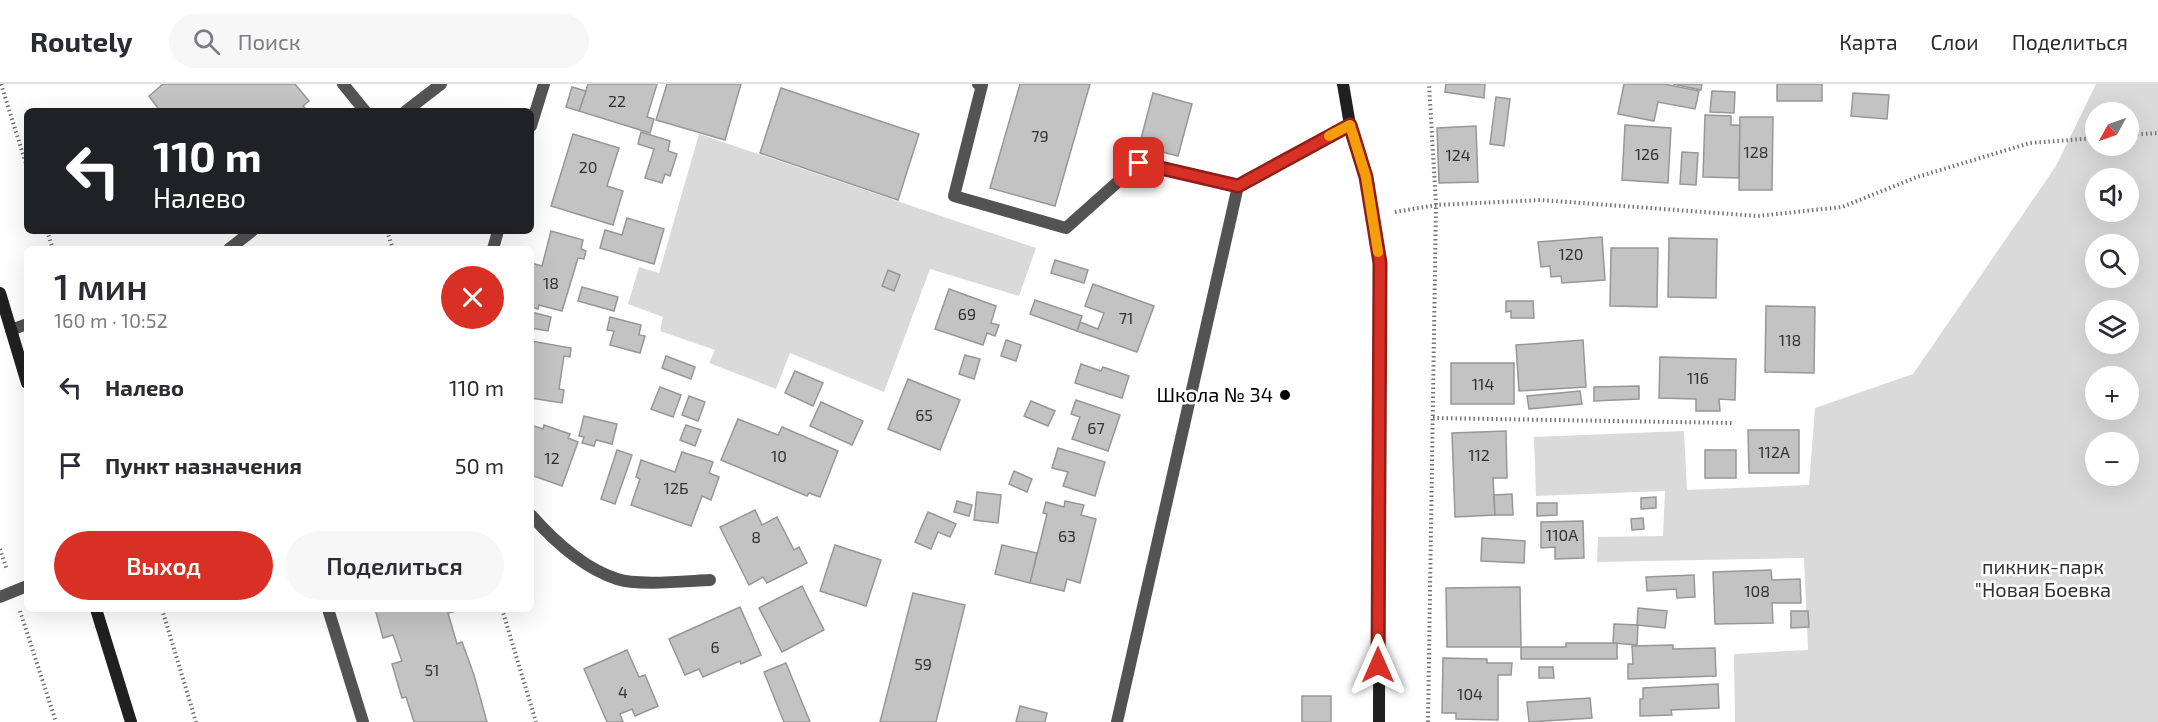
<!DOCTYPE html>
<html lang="ru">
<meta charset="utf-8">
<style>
body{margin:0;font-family:"Exo 2",sans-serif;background:#f7f7f7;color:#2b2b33;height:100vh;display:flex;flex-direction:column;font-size:22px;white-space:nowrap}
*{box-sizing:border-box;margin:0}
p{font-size:20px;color:#7c7c81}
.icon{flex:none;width:33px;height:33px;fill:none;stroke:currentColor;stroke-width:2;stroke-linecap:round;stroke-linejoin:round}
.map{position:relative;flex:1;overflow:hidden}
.panel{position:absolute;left:24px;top:162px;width:510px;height:366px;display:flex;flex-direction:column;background:#fff;border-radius:9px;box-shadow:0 6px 24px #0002}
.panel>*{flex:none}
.guide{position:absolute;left:24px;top:24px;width:510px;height:126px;border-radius:9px;box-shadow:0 6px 24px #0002;background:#202124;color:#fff;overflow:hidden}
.needle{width:39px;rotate:230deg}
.fabs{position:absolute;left:2085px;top:18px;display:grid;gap:12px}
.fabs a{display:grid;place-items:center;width:54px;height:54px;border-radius:50%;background:#fff;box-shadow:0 6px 24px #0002;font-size:30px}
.pin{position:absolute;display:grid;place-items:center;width:51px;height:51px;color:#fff;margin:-26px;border-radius:12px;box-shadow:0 3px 9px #0006}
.me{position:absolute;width:66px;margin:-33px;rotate:0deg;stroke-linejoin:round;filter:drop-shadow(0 0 4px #0008)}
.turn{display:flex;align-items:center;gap:21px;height:126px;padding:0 30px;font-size:27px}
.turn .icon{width:78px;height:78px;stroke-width:2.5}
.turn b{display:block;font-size:42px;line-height:51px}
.round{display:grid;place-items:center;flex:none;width:63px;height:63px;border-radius:32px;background:#f7f7f7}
.headline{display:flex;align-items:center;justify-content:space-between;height:102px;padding:0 30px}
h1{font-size:36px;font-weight:600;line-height:45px}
.cta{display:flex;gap:12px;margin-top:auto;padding:12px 30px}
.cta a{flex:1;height:69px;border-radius:36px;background:#d93025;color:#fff;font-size:24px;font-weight:600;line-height:69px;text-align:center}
.cta a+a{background:#f7f7f7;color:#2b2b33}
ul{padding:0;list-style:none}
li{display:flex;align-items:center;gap:18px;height:78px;padding:0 30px}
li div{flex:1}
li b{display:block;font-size:22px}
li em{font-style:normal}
header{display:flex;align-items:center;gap:36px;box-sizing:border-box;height:84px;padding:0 30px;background:#fff;border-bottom:2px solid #e1e1e2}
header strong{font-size:28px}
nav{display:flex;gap:33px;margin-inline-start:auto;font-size:21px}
.search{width:420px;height:54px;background:#f7f7f7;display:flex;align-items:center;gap:15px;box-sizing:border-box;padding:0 21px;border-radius:33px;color:#7c7c81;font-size:22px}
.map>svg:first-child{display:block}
</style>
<header>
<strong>Routely</strong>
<div class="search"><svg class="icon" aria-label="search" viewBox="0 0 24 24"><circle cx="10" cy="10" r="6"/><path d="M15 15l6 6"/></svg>Поиск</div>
<nav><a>Карта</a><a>Слои</a><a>Поделиться</a></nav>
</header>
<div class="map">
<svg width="2158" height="638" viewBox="0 0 2158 638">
<rect width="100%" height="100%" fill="#fff"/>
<g fill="#dadada" fill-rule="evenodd">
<path d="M2096,0H2158V638H1735L1734,570L1808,566L1804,474L1597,478L1598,453L1663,452L1665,407L1536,412L1534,353L1684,347L1687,406L1809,401L1815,324L1913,290L2056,82ZM2096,28H2128V62H2096ZM2096,94H2128V128H2096ZM2096,160H2128V194H2096ZM2096,226H2128V260H2096ZM2096,292H2128V326H2096ZM2096,358H2128V392H2096Z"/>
<path d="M699,50L1036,164L1019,212L930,185L884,308L790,269L776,305L709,279L715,266L660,247L663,233L628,220L639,183L659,189Z"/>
</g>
<g fill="#c3c3c3" stroke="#979797" stroke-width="1.5">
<path d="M163,0H295L309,17L303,22L308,27H160L149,12Z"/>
<path d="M588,0H657L647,33L654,35L650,49L579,27Z"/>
<path d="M667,0H741L725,56L656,36Z"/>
<path d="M1020,0H1090L1055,122L990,104Z"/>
<path d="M1446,0H1485L1484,14L1445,8Z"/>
<path d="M1624,0H1664L1699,7L1695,25L1658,18L1654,37L1618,30Z"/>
<path d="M1673,0H1702L1701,6Z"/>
<rect x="1777" y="0" width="45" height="17"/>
<path d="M572,3L586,7L579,27L566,23Z"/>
<path d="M781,4L919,50L898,116L760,69Z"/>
<path d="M1712,7L1735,8L1734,29L1710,28Z"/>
<path d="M1153,9L1192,20L1178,72L1139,62Z"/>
<path d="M1853,9L1889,11L1887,35L1851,32Z"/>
<path d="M1496,13L1510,15L1504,62L1490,60Z"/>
<path d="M1705,31L1731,32V41H1740L1739,94L1703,93Z"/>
<path d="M1740,33H1773L1772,106H1739Z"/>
<path d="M1625,41L1671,44L1668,99L1622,96Z"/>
<path d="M1476,42L1478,98L1439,99L1437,44Z"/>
<path d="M641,48L670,57L668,67L677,70L670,92L665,90L662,99L645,94L654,65L638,60Z"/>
<path d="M573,50L619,64L607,102L623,107L613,141L551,122Z"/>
<path d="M1682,68L1698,69L1696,101L1680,100Z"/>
<path d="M627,134L664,145L654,180L600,164L605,146L622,151Z"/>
<path d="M551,147L583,156L581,165L586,167L584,175L578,174L562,227L539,221L538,225L531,223V179L542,182Z"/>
<path d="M1602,153L1605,196L1562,199L1561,192L1551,193L1550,182L1541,183L1538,158Z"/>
<path d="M1669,154L1717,155L1716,214L1668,213Z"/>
<path d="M1611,164H1658L1657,223L1610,222Z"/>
<path d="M1055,176L1088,186L1084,199L1051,189Z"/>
<path d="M888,186L900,191L894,207L882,202Z"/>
<path d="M1093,200L1154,222L1137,268L1077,247L1080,238L1098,245L1104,229L1085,222Z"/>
<path d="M582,203L618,213L614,227L578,217Z"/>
<path d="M949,205L996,222L991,239L999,241L995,252L987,249L983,261L935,245Z"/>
<path d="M1035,216L1082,232L1077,247L1030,230Z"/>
<path d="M1506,217H1533L1534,234H1511V227L1506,228Z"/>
<path d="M1766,222L1815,223L1814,289L1765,288Z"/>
<path d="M531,228L551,233L548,247L531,244Z"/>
<path d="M610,233L641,241L639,251L645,252L640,269L610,261L614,247L607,246Z"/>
<path d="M1006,256L1021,261L1016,277L1001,272Z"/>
<path d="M1583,256L1586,303L1519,307L1516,261Z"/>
<path d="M531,257L571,264L570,273L564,272L559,305L564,306L562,319L531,314Z"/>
<path d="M965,271L980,275L974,295L959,290Z"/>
<path d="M666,272L695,283L691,295L662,284Z"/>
<path d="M1660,273L1736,275L1735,316L1719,315L1720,327H1696V315L1659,314Z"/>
<rect x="1451" y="279" width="63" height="41"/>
<path d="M1081,280L1101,287L1103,283L1129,292L1122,314L1075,299Z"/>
<path d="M795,287L823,299L813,322L785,309Z"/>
<path d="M908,295L960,316L940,366L888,345Z"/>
<path d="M1639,302V315L1594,317V303Z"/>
<path d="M660,303L681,311L673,333L651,325Z"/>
<path d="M1580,307L1582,320L1529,325L1527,312Z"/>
<path d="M689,312L705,318L698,337L682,331Z"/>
<path d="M1076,316L1120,331L1108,367L1072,355L1080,333L1071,330Z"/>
<path d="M1031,317L1055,327L1048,342L1024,332Z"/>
<path d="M821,318L863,337L852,361L810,342Z"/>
<path d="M584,332L617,340L612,360L596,356L594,362L582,359L584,353L579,352Z"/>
<path d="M738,335L778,351L782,343L838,367L820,413L809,409L807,412L721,376Z"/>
<path d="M531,341L543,345L544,341L570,350L568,354L578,358L562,402L531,391Z"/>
<path d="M686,341L701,346L695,362L680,356Z"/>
<path d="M1748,346H1799V389H1749Z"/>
<path d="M1506,347L1507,394H1493L1495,431L1455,433L1452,349Z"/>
<path d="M1058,364L1105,378L1095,412L1063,402L1068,388L1052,384Z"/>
<path d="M617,366L632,371L615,420L601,415Z"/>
<rect x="1705" y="366" width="31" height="28"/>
<path d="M682,368L713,378L709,389L719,393L711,416L702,412L691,442L631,421L640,395L636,393L641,376L675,388Z"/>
<path d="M1014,387L1032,395L1027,408L1009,400Z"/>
<path d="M977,408L1001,411L998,439L974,436Z"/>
<path d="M1512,410L1513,431H1495L1494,411Z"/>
<path d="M1656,413V424L1641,425V414Z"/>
<path d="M957,417L972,421L969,432L954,428Z"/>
<path d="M1065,417L1084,421L1081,431L1096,435L1080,499L1067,495L1064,507L1030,499L1047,430L1043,429L1046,418L1064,423Z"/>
<path d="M1537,419H1557V431L1537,432Z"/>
<path d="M755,426L762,441L777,433L794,466L799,463L807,479L767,499L763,493L749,501L720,443Z"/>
<path d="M928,428L956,440L950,453L938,448L931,465L915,458Z"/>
<path d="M1643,434L1644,445L1632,446L1631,435Z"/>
<path d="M1583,437L1584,474L1555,475V463L1541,464V438Z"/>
<path d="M1482,454L1525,457L1524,479L1481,477Z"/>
<path d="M835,461L881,476L866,522L820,507Z"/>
<path d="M1002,461L1037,469L1030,499L995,490Z"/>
<path d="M1771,486L1772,496L1800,495L1801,519H1772L1773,539L1715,540L1713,488Z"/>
<path d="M1694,491L1695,513L1677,514L1676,505L1647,507L1646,493Z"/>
<path d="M802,502L824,546L782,568L759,524Z"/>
<path d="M1520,503L1521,563H1447L1446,504Z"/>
<path d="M913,509L965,521L936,638H880Z"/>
<path d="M740,523L761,571L741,580L740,577L703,593L699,585L685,591L669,555Z"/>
<path d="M1638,524L1667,527L1665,544L1637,541Z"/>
<path d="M375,525H452L453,528L448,529L457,560L462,558L474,591L487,638H414L406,613L402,614L392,580L402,577L393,551L383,554Z"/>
<path d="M1791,527H1808L1809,543L1791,544Z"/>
<path d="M1614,540L1638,541L1637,561L1613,559Z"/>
<path d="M1566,559H1617V575H1521V563H1566Z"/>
<path d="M1673,561V565L1715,564L1716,592L1628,595V580H1633L1632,562Z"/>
<path d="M627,566L639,593L645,591L658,622L635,632L632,625L620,630L623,638H607L584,585Z"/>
<path d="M1443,574L1487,575V579H1512L1511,591H1498V636L1456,635V629H1442Z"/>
<path d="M786,579L810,638H784L764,588Z"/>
<path d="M1539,583H1553L1554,594H1539Z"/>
<path d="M1718,600L1719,624L1671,626L1672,631L1640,632V615H1643V604Z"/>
<rect x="1302" y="612" width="29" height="26"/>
<path d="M1590,614L1592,634L1529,638L1527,618Z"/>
<path d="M1020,622L1047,629L1045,638H1016Z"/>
</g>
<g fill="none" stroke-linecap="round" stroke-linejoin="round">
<g stroke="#757575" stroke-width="4" stroke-dasharray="1.5 3" stroke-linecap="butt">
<path d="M1,0L27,83"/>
<path d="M2128,51L2158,49"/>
<path d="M1395,128L1436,121L1541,116L1758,132L1842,123L1917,93L2030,59L2096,54"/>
<path d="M47,147L53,165"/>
<path d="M387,147L393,165"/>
<path d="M1433,334L1733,339"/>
<path d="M0,465L7,486"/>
<path d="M162,525L196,638"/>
<path d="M502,525L536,638"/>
<path d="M20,527L56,638"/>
<path d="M1428,638L1436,121L1429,0"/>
</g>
<g stroke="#535353" stroke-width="12">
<path d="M343,0L365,27"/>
<path d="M978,0L982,1L954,112L1066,144L1139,79L1238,102"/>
<path d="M406,27L441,0"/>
<path d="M531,42L544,0"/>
<path d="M229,165L252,147"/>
<path d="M493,165L498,147"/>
<path d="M11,246L27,240"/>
<path d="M531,431C554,457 583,484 617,495C637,502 687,497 710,496"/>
<path d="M328,525L363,638"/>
<path d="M1117,638L1238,102L1350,41"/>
</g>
<path stroke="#535353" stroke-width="12" d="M0,513L27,502"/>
<g stroke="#202020" stroke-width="12">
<path d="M1343,0L1350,41L1366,93L1380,179L1379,638"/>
<path d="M0,209L27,299"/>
<path d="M96,525L131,638"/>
</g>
</g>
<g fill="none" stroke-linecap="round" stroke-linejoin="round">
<defs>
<path id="route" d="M1139,79L1238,102L1350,41L1366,93L1380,179L1378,581"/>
</defs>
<use href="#route" stroke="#8d1f18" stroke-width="15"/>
<use href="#route" stroke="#d93025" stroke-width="10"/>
<path stroke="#f59e0b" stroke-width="10" d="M1329,52L1350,41L1366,93L1378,168"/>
</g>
<circle fill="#000" stroke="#fff" stroke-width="2" cx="1285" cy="311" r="6"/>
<g text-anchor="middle" stroke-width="5" stroke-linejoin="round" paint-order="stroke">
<g font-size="16" fill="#313131">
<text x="617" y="23">22</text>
<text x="1040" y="58">79</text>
<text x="1756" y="74">128</text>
<text x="1647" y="76">126</text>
<text x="1458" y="77">124</text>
<text x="588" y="89">20</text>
<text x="1571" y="176">120</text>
<text x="551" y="205">18</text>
<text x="967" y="236">69</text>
<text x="1126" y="240">71</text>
<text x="1790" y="262">118</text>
<text x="1698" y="300">116</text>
<text x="1483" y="306">114</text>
<text x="924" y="337">65</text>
<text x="1096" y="350">67</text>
<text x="1774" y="374">112А</text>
<text x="1479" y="377">112</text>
<text x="779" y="378">10</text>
<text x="552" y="380">12</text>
<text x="676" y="410">12Б</text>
<text x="1562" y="457">110А</text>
<text x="1067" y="458">63</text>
<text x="756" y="459">8</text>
<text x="1757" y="513">108</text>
<text x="715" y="569">6</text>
<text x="923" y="586">59</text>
<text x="432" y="592">51</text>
<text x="623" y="614">4</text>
<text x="1470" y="616">104</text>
</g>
<g font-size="20" fill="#000" stroke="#fff" text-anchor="end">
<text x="1273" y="318">Школа № 34</text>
</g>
<g font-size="20" fill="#313131" stroke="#fff">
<text x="2043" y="490">пикник-парк<tspan x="2043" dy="23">"Новая Боевка</tspan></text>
</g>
</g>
</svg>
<div class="fabs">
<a><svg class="needle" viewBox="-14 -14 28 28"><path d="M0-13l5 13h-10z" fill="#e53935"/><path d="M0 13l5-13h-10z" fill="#7c7c81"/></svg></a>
<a><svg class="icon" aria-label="sound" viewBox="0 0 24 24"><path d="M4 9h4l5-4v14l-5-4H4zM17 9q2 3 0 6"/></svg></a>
<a><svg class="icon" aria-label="search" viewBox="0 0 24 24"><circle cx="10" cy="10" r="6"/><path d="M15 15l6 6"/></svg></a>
<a><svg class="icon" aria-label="layers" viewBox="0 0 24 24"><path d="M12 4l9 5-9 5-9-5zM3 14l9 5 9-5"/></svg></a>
<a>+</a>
<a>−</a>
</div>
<div class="pin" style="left:1139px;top:79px;background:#d93025"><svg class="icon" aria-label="arrive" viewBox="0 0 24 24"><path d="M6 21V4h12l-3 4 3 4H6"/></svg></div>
<svg class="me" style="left:1378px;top:581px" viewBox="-20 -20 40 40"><path d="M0-17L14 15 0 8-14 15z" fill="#d93025" stroke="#fff" stroke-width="4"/></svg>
<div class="guide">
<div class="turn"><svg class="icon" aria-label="left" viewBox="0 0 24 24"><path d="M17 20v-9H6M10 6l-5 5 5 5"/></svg><div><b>110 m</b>Налево</div></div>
</div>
<section class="panel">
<div class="headline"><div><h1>1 мин</h1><p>160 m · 10:52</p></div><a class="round" style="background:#d93025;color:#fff"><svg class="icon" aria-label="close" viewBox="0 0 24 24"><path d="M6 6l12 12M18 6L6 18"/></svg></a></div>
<ul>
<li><svg class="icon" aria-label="left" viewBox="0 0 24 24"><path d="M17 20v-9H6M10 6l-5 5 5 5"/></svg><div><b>Налево</b></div><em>110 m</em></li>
<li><svg class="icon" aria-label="arrive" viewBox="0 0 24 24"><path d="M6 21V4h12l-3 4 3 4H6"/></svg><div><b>Пункт назначения</b></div><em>50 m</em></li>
</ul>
<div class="cta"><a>Выход</a><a>Поделиться</a></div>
</section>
</div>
